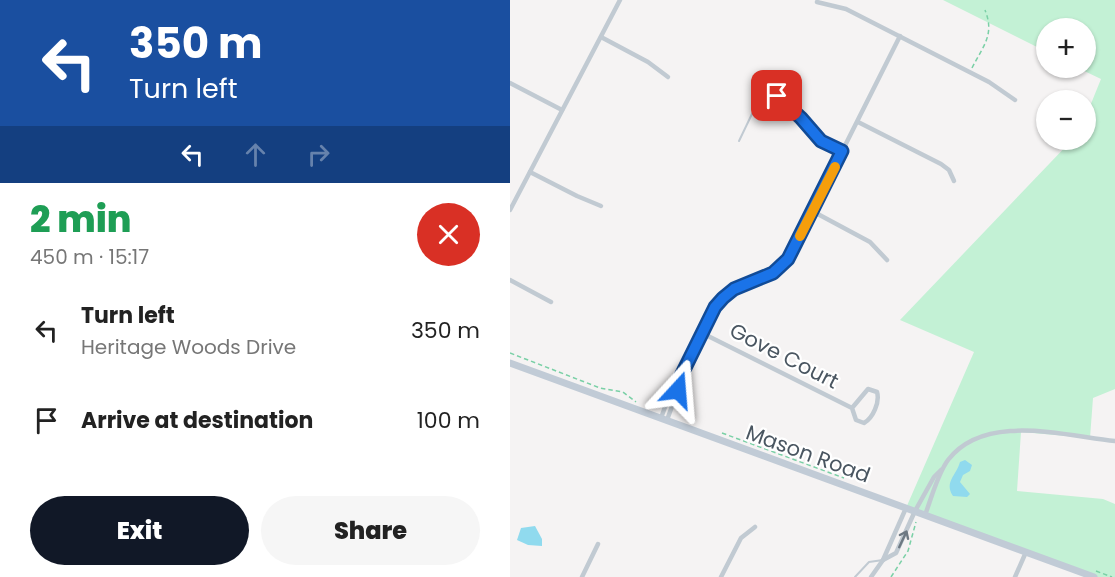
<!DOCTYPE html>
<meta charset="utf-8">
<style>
body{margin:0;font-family:Poppins,sans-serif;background:#f6f6f6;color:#222;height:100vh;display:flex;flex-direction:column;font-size:22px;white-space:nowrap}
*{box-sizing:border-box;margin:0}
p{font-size:20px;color:#767676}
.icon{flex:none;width:33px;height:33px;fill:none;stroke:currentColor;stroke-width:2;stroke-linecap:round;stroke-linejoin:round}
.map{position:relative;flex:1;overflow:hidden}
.panel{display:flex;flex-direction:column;background:#fff;width:510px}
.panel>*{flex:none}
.guide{background:#1a4fa0;color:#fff;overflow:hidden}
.fabs{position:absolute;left:526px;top:18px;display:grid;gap:12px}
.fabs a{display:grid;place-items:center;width:60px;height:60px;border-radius:50%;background:#fff;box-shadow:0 2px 4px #0004;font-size:30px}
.pin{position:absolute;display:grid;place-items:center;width:51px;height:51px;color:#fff;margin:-26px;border-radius:12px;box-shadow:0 3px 9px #0006}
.me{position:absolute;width:66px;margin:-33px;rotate:19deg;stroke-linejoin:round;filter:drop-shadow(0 0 4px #0008)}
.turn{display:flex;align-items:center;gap:21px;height:126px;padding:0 30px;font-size:27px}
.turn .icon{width:78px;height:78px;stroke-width:2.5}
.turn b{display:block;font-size:42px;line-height:51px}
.lanes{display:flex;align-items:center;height:57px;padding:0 30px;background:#0003;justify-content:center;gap:30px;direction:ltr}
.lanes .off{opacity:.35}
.round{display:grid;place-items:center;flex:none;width:63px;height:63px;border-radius:32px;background:#f6f6f6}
.head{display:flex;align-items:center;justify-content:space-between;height:102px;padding:0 30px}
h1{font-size:36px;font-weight:800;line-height:45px;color:#1e9e55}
.button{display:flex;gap:12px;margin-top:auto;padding:12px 30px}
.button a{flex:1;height:69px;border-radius:36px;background:#111827;color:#fff;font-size:24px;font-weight:800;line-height:69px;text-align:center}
.button a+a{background:#f6f6f6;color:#222}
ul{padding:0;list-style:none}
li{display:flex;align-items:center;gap:18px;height:90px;padding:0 30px}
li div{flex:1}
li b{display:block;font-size:22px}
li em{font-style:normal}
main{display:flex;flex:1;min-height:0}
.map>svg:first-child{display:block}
</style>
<main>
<section class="panel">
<div class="guide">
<div class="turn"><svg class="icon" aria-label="left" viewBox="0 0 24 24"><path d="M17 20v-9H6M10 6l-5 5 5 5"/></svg><div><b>350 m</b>Turn left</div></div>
<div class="lanes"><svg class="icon" aria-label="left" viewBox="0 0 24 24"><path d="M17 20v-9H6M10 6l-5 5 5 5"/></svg><svg class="icon off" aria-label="ahead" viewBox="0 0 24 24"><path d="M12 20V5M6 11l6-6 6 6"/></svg><svg class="icon off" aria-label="right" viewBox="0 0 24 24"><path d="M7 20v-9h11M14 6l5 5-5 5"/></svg></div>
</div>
<div class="head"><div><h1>2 min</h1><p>450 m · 15:17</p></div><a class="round" style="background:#d93025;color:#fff"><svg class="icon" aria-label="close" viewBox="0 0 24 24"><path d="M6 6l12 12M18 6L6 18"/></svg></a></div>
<ul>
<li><svg class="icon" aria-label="left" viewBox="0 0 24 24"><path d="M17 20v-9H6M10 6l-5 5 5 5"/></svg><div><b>Turn left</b><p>Heritage Woods Drive</p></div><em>350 m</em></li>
<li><svg class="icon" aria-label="arrive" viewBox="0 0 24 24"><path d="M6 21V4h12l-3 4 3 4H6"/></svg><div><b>Arrive at destination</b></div><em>100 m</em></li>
</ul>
<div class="button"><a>Exit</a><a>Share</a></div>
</section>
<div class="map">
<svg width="605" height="577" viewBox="0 0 605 577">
<rect width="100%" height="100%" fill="#f5f3f3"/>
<path fill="#c3f1d5" d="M433,0H605V389L583,398L580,438L511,432L507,491L593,499L605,504V577H584L396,508L464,352L390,320L562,140H576V116L591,79L568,68H576V28H537V52Z"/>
<g fill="#90daee">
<path d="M455,460L462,465L460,471L453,475L450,482L460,494L457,497L443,496C434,482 446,476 450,462Z"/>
<path d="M25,526L32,539V546L18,545L7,540L11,528Z"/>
</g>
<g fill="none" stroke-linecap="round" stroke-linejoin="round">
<g stroke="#7ad0a6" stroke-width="1.5" stroke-dasharray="4.5 3" stroke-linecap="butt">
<path d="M462,68C473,46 485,35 475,10"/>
<path d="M0,353L90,388L113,392L126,402"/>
<path d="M212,433L334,478"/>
<path d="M586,571L602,577"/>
<path d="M381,577L398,551L406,522"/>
</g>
<g stroke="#c1cad2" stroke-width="2">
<path d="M229,141L252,93"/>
<path d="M345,577L359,562L373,560"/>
</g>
<g stroke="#c1cad2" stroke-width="4.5">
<path d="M307,2L336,9L479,82L505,100"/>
<path d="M91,37L138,62L158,77"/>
<path d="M0,83L52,110"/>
<path d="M252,93C281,95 290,126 310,141C317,145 325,148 332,151"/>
<path d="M348,122L431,164L439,170L444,181"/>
<path d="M20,172L67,196L91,206"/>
<path d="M0,210L110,0"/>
<path d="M304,212L360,242L377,260"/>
<path d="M0,280L41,302"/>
<path d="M192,333L342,408L346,420L354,423C363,418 370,402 367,392L358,389L342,408"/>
<path d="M151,418L162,388L167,384L205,307L213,298L224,289L263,273L278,259L390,36"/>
<path d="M157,420L168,390L167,384"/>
<path d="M415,515C422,497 427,475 438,460C475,412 555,436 605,441"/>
<path d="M373,560L386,553L405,511L424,477L431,470"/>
<path d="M72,577L88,544"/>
<path d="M211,577L231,538L245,527"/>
<path d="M361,577L373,560L396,508"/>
<path d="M505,577L516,552"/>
</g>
<path stroke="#c1cbd6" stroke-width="7" d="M0,363L584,577"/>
</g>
<defs><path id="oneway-shaft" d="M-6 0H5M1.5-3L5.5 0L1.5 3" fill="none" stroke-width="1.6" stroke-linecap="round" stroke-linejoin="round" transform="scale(1.5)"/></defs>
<use stroke="#6e7983" href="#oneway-shaft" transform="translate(393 539) rotate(-65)"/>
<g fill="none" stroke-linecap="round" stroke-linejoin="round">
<defs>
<path id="route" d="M168,390L167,384L205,307L213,298L224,289L263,273L278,259L332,151L311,141L291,118L267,96"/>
</defs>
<use href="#route" stroke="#114b97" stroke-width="15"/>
<use href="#route" stroke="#1a73e8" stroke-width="10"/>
<path stroke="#f59e0b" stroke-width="10" d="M290,236L325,167"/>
</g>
<g text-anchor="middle" stroke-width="4.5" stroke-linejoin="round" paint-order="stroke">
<g font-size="21" fill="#4a5661" stroke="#fff">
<text transform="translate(274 356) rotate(27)" y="7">Gove Court</text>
<text transform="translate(298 454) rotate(20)" y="7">Mason Road</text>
</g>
</g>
</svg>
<div class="fabs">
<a>+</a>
<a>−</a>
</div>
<div class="pin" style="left:267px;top:96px;background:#d93025"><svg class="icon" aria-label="arrive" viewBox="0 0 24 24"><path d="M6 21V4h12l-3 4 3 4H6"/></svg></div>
<svg class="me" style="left:168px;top:390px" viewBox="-20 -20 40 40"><path d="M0-17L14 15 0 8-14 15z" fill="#1a73e8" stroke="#fff" stroke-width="4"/></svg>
</div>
</main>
